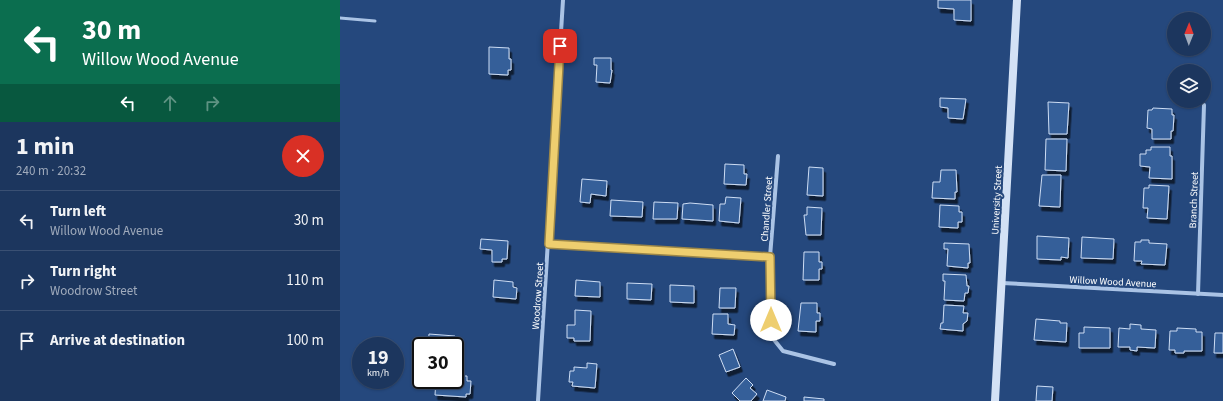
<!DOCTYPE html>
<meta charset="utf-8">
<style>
body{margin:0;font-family:"Source Sans 3",sans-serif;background:#294167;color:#f1f3f6;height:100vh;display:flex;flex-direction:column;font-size:15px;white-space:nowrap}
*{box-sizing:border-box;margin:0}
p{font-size:13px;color:#a0abbc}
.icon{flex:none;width:22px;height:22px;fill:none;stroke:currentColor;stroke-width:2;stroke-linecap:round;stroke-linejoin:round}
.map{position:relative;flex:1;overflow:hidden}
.details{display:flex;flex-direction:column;background:#1c365e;width:340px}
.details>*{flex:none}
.hud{background:#0b6e4f;color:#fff;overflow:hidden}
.needle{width:26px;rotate:1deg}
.fabs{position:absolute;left:827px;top:12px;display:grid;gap:8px}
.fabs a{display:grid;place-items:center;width:44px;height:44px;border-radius:50%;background:#1c365e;box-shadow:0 1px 3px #0004,0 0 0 1px #3a5073;font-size:20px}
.speed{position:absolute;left:12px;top:337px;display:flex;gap:8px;font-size:20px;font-weight:700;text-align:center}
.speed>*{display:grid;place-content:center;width:52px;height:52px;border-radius:50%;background:#1c365e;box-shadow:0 1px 3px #0004,0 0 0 1px #3a5073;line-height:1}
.speed small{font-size:10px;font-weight:400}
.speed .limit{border:2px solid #111;border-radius:6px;background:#fff;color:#111}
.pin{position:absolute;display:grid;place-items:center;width:34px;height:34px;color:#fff;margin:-17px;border-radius:8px;box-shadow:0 2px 6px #0006}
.me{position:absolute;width:44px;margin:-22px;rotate:0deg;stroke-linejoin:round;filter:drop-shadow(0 0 3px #0008)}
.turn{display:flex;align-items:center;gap:14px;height:84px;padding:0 16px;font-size:18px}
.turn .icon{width:52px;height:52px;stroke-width:2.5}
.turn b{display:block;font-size:28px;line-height:34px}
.lanes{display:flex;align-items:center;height:38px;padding:0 16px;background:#0003;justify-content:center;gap:20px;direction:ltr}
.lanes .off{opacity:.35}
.round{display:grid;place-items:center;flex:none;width:42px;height:42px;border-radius:21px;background:#294167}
.overview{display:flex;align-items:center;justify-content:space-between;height:68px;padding:0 16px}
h1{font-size:24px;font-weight:700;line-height:30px}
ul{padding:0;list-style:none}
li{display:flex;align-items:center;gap:12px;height:60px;padding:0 16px;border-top:1px solid #3a5073}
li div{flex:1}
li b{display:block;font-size:15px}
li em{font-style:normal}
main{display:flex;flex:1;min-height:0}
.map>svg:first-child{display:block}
</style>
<main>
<section class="details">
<div class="hud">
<div class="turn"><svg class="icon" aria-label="left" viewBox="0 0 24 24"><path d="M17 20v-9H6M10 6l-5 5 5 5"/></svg><div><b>30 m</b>Willow Wood Avenue</div></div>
<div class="lanes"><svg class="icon" aria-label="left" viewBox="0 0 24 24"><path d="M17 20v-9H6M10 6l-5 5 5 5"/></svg><svg class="icon off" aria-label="ahead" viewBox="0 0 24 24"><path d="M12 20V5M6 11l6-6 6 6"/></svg><svg class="icon off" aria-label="right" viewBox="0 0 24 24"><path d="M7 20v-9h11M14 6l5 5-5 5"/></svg></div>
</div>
<div class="overview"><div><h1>1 min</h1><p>240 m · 20:32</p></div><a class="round" style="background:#d93025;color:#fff"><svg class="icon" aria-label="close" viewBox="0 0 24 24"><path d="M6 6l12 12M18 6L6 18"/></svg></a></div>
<ul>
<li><svg class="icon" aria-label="left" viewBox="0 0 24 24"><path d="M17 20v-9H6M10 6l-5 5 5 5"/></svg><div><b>Turn left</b><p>Willow Wood Avenue</p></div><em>30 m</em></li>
<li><svg class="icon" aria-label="right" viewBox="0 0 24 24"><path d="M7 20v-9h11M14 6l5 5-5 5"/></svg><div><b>Turn right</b><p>Woodrow Street</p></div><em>110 m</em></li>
<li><svg class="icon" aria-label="arrive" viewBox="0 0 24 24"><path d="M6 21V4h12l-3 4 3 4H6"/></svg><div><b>Arrive at destination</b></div><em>100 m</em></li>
</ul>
</section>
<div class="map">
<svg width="883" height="401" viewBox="0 0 883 401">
<defs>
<filter id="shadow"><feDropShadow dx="2.5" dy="4.5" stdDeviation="0" flood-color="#0009"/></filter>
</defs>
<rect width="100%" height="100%" fill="#25487d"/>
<g fill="#365f99" stroke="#cdddf4" filter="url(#shadow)">
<path d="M598,0H631V21L614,20V9L598,8Z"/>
<path d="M149,47L169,48V59H171V70H168V75L149,74Z"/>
<path d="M254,58H271V70H272L270,83L256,82L257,65H254Z"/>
<path d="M600,98L626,99L623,119L608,118V108L600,107Z"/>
<path d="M708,102L729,103L727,134H709Z"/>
<path d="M813,108L832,109V115H834L833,131H831V139H812V129L807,128L808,110H812Z"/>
<path d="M706,139H727L726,171L705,170Z"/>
<path d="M811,147H830V156H832V179L809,178L810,167L800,166V154H806V150H811Z"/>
<path d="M385,164L404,165V174H407L406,185L384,184Z"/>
<path d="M469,167L483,168V196L467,195Z"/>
<path d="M601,170H616L617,192H615V199L592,198L593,182H600Z"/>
<path d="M702,175H721L720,207L699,206Z"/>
<path d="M242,179L267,181L266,196L251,194L250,203L240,202Z"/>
<path d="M809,185L829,186L827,219L807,218L808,208H803L804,188H809Z"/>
<path d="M386,197L401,198L399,223L379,221L380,204H385Z"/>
<path d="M271,200L303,202L302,217L270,216Z"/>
<path d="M314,202L338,203L337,219H313Z"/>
<path d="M350,203L373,205V221L342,219L343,204Z"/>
<path d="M600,205L619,206V212H622V222H618V228L599,227Z"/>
<path d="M467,207L482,208L481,235H466L464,215H467Z"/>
<path d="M697,236L729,238L728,258L721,257V260L697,259Z"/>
<path d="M742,237L774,239L773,259L741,258Z"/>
<path d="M141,239L168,241L167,259H162V262H152V250L140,249Z"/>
<path d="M801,240H809V243L827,244L825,265L801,264L802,261H794L795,242H801Z"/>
<path d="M604,243L629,244L630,263H628V268L607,266L608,249H604Z"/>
<path d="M464,252H479V262H482V269H479V280H463Z"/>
<path d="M603,274L626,275L627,286H629L628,293H625L624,301L604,300L605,281H603Z"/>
<path d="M154,280L173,282V287L177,288L176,299L153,297Z"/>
<path d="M236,280L260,282V297L235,296Z"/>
<path d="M287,283L312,284L311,300L287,299Z"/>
<path d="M330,285L354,286V303L330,302Z"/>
<path d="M380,288H396L395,308H379Z"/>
<path d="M461,303H477V313H480V321H476V332L458,331Z"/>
<path d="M604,305L624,306L623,313H628L627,321L623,324V331L600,329L601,323H603Z"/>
<path d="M235,310L251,311L250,341H234V338H227V325H235Z"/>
<path d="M373,314H388V324L395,325L394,335L372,334Z"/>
<path d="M696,319L720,321V323H727L726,342L694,340Z"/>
<path d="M790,324L801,325V329L816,330L815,348L797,347V351L790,350V347H778L779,328L790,329Z"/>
<path d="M744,327L770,328V348H739V333H744Z"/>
<path d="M837,328L856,329V332H862V351H844V353H835V350H829L830,331H837Z"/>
<path d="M875,333H883V353H874Z"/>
<path d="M89,334L115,336V339H118L117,349H115V346H88Z"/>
<path d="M393,349L400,367L386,372L379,355Z"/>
<path d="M247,363L257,364L255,388L232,386L233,382H229L230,371H234V367L247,368Z"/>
<path d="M115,376H127V381H131L130,394H126V397L95,395L96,380H115Z"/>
<path d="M406,378L413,385L410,388L417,394L411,401H400L392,393Z"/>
<path d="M697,386L713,387L712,401H696Z"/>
<path d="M427,390L446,397L445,401H423Z"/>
<path d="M464,397L484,399V401H464Z"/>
</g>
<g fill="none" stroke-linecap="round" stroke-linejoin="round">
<path stroke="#aac3e5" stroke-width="3" d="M0,18L35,21"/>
<g stroke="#aac3e5" stroke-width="4">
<path d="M438,156L430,257L431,336L443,351L494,364"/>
<path d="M209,244L430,257"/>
<path d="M662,283L883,295"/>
<path d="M858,294L864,105"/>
<path d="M198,401L223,0"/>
</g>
<path stroke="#d3e1f5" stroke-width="8" d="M655,401L677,0"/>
</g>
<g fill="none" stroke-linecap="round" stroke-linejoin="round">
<defs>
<path id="route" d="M220,46L209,244L430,257L431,320"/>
</defs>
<use href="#route" stroke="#9b8648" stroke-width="10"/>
<use href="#route" stroke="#eece6f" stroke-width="7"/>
</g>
<g text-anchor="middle" stroke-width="4" stroke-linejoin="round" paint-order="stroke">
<g font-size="10" fill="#fff" stroke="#25487d">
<text transform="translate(656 200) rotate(-87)" y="4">University Street</text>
<text transform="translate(853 200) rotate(-88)" y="4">Branch Street</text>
<text transform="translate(426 209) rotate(-86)" y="4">Chandler Street</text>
<text transform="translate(773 281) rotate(3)" y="4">Willow Wood Avenue</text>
<text transform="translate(197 296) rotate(-86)" y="4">Woodrow Street</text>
</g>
</g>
</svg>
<div class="fabs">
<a><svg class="needle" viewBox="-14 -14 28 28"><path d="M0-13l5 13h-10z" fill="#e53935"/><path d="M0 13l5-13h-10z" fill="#a0abbc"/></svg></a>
<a><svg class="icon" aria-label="layers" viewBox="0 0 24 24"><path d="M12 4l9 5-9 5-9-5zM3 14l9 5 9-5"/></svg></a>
</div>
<div class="speed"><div>19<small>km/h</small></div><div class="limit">30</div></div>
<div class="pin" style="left:220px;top:46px;background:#d93025"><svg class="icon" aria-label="arrive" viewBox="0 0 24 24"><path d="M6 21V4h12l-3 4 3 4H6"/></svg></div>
<svg class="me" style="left:431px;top:320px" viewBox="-20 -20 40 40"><circle r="19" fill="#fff"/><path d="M0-13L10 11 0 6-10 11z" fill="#eece6f"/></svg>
</div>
</main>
